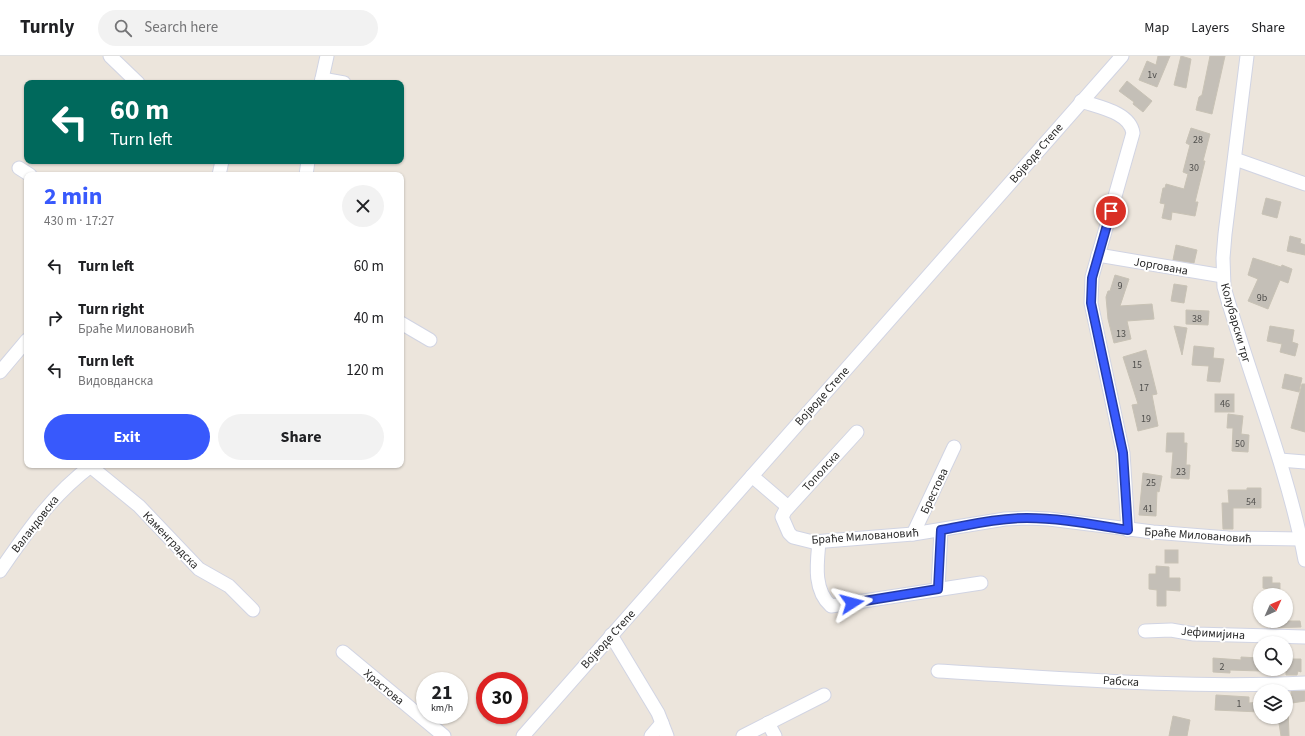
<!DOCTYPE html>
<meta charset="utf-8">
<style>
body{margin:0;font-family:"Source Sans 3",sans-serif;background:#f2f2f2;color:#202124;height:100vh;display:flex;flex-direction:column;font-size:15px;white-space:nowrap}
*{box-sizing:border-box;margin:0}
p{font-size:13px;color:#757577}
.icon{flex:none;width:22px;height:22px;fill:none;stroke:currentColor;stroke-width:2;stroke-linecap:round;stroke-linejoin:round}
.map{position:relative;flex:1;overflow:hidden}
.drawer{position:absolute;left:24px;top:116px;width:380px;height:296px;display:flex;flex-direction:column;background:#fff;border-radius:8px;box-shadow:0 1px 3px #0004}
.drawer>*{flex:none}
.banner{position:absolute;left:24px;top:24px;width:380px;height:84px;border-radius:8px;box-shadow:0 1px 3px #0004;background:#00695c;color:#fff;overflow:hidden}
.needle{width:26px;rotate:45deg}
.buttons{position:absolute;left:1253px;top:532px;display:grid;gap:8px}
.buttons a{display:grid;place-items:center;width:40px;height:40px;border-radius:50%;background:#fff;box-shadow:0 1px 3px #0004;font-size:20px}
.speed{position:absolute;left:416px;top:616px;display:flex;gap:8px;font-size:20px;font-weight:700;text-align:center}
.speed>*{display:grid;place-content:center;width:52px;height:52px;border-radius:50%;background:#fff;box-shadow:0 1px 3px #0004;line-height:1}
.speed small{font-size:10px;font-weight:400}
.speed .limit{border:6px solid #d22;background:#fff;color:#111}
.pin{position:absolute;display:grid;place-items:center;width:34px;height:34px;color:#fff;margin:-17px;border:2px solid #fff;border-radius:50%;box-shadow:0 1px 4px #0007}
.me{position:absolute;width:44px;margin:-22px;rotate:81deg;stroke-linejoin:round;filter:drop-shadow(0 0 3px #0008)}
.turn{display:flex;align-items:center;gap:14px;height:84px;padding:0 20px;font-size:18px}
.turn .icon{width:52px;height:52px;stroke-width:2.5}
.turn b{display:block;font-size:28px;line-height:34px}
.round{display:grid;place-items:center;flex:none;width:42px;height:42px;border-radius:21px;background:#f2f2f2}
.summary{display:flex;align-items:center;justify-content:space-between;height:68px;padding:0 20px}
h1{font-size:24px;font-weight:700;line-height:30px;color:#3859fc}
.action{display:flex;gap:8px;margin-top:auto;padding:8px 20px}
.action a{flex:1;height:46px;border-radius:24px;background:#3859fc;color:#fff;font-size:16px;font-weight:700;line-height:46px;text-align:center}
.action a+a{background:#f2f2f2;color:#202124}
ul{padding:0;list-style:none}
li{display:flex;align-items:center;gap:12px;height:52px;padding:0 20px}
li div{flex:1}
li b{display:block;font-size:15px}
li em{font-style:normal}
header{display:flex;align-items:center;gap:24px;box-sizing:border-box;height:56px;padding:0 20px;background:#fff;border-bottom:1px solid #e0e0e0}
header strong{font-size:19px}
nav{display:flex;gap:22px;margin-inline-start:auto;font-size:14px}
.search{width:280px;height:36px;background:#f2f2f2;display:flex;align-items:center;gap:10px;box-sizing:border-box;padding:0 14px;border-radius:22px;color:#757577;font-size:15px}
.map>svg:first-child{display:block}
</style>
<header>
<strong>Turnly</strong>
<div class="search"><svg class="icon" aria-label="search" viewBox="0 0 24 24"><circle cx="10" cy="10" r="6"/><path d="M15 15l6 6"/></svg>Search here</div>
<nav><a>Map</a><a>Layers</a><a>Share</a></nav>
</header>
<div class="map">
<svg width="1305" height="680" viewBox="0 0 1305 680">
<rect width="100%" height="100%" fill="#ece5dc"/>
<g fill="#c4bfb7" stroke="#c8c2b5">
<path d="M1158,0H1170L1157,31L1139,24L1147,5L1156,9Z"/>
<path d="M1181,0L1191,3L1186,32L1174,29Z"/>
<path d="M1210,0H1225L1212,58L1196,54L1199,41L1202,39Z"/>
<path d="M1127,25L1152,45L1143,56L1133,48L1134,46L1119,35Z"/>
<path d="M1191,72L1210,78L1203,105H1205L1195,146H1198L1195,160L1172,156L1171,164L1162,162L1165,148L1160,147L1163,132H1165L1166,128L1184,133L1188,118L1183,116L1190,89L1186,87Z"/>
<path d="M1266,142L1281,146L1277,162L1262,158Z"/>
<path d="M1290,180L1301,183L1300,187L1305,189V199L1287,195Z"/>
<path d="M1176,189L1197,194L1194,207L1173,204Z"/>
<path d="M1253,202L1281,211L1282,209L1292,213L1288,227L1280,224L1268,253L1248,245L1258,223L1248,219Z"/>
<path d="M1115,219L1129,223L1120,250L1152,248L1154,263L1127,265L1131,283L1114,287L1108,263L1106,241L1108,235H1110Z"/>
<path d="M1174,228L1187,230L1184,247L1171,245Z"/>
<path d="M1186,254L1209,255L1208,269L1186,268Z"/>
<path d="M1174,270L1187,272L1182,299Z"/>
<path d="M1270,270L1294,274L1292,286L1298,288L1295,300L1280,296L1282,288L1267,285Z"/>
<path d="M1194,290L1214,292L1213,302L1224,303L1220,326L1207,325L1209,310L1192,309Z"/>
<path d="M1146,294L1157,338L1152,339L1158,370L1138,375L1132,349L1138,348L1123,301Z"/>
<path d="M1285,318L1302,322L1299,336L1282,332Z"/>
<path d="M1302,328H1305V376L1291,372Z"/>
<rect x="1215" y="338" width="19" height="18"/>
<path d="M1228,358L1243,360L1241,378L1249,379L1248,396L1232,395L1233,372H1227Z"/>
<path d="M1167,377H1184V387H1187L1186,409H1190L1189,423L1171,422L1173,396H1166Z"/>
<path d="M1143,417L1162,420L1159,436L1157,435L1156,460L1139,459Z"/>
<path d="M1247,432H1261V452H1233V473H1223L1222,447H1229L1228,434H1247Z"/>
<rect x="1165" y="494" width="13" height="13"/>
<path d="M1156,510L1169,511V522H1180V535L1166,534V550H1157V534L1149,533V518H1156Z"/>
<path d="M1263,521H1272V527H1280V535L1263,532Z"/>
<path d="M1269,565H1300L1301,571L1270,572Z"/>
<path d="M1241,601L1260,602V615L1230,614V617L1213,616V602L1241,604Z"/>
<path d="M1286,603H1301V616L1298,615L1297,619H1286Z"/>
<path d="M1291,635H1305V645L1292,647Z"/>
<path d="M1216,639L1249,641V647L1260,646V656L1215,654Z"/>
<path d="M1286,651H1288L1289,680H1281L1278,661H1286Z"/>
<path d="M1173,660L1190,664L1187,680H1169Z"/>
</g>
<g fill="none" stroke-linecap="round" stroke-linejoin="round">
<defs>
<g id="minor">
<path d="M110,0L138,27"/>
<path d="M1247,0L1225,178L1223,202L1224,231C1250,322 1287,410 1305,504"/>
<path d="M322,23L344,27"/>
<path d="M321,27L327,0"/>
<path d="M1081,45C1098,51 1130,56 1133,77L1092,221L1091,247L1123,397L1128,474"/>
<path d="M1235,103L1305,128"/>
<path d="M19,112L30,119"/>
<path d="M219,119L222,105"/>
<path d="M306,119L308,105"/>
<path d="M1098,199L1223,220"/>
<path d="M401,267L430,284"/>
<path d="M0,316L27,284"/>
<path d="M857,376L785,455L782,461L789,477L793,481L813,486L913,478L1005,463L1027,462L1049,463L1153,476L1228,482L1301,483"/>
<path d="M1280,404L1305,406"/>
<path d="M90,410L139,450L199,513L229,530L253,554"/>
<path d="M752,420L788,451"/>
<path d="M913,478L954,391"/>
<path d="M819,486C817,507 813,534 831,550L981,527"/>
<path d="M0,515C29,473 51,440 92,409"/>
<path d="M938,533L941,474"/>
<path d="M1145,575L1171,574L1194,578L1305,581"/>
<path d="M611,579L658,657L667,680"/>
<path d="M343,596L444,680"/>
<path d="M938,615C1060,622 1183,633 1305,627"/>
<path d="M768,667L775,680"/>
<path d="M523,680L1122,0"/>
<path d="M651,680L662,667"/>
<path d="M743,680L824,639"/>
</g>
</defs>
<use href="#minor" stroke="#d1d4e3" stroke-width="15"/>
<use href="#minor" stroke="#fff" stroke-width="13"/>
</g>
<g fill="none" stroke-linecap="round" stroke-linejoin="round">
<defs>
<path id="route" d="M852,547L938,533L941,474C969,469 998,462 1027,462C1061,462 1095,469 1128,474L1123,397L1091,247L1092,222L1111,155"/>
</defs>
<use href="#route" stroke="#243aa4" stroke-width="10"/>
<use href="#route" stroke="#3859fc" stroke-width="7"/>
</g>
<g text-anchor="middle" stroke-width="4" stroke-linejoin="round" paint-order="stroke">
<g font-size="10" fill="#504f4d">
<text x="1152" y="22">1v</text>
<text x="1198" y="87">28</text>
<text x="1194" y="115">30</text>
<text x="1120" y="233">9</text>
<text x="1262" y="245">9b</text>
<text x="1197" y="266">38</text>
<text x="1121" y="281">13</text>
<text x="1137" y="312">15</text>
<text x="1144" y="335">17</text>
<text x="1225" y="351">46</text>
<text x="1146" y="366">19</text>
<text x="1240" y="391">50</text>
<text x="1181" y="419">23</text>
<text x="1151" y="430">25</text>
<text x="1251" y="449">54</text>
<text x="1148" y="456">41</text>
<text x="1222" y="614">2</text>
<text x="1239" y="651">1</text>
</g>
<g font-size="12" fill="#2a2a2a" stroke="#fff">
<text transform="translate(1036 97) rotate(-49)" y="4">Војводе Степе</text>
<text transform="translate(1161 210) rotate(10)" y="4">Јоргована</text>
<text transform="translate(1236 267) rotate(74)" y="4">Колубарски трг</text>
<text transform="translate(822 340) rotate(-48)" y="4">Војводе Степе</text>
<text transform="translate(821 415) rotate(-48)" y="4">Тополска</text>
<text transform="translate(934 435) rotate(-65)" y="4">Брестова</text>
<text transform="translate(35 468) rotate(-52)" y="4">Валандовска</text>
<text transform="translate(1198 479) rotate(4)" y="4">Браће Миловановић</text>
<text transform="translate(865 480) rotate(-4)" y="4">Браће Миловановић</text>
<text transform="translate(171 484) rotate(46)" y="4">Каменградска</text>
<text transform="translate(1213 577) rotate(4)" y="4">Јефимијина</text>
<text transform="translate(608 583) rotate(-48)" y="4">Војводе Степе</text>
<text transform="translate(1121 625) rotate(3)" y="4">Рабска</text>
<text transform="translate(384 631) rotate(40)" y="4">Храстова</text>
</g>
</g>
</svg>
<div class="buttons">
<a><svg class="needle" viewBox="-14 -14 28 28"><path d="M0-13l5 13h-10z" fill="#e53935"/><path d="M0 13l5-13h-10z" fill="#757577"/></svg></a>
<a><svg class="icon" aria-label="search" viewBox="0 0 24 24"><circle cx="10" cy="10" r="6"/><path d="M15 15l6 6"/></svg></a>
<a><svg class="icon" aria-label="layers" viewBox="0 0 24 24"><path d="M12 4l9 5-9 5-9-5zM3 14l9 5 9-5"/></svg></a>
</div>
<div class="speed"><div>21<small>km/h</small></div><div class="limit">30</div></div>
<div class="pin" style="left:1111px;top:155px;background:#d93025"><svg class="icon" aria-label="arrive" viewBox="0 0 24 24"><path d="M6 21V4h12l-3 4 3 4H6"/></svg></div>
<svg class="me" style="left:852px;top:547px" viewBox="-20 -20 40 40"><path d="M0-17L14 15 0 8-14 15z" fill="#3859fc" stroke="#fff" stroke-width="4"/></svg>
<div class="banner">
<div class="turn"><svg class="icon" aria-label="left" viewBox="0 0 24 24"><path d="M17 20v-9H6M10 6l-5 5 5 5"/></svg><div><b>60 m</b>Turn left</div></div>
</div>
<section class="drawer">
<div class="summary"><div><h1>2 min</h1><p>430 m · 17:27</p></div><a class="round"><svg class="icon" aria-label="close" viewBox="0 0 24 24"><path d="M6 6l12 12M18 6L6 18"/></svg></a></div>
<ul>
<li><svg class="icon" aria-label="left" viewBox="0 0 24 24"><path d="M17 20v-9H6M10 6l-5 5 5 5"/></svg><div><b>Turn left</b></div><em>60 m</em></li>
<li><svg class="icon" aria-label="right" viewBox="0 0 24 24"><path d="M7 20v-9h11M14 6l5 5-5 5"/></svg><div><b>Turn right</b><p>Браће Миловановић</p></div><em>40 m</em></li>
<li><svg class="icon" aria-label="left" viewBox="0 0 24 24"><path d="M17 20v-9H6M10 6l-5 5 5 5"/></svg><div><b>Turn left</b><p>Видовданска</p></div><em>120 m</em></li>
</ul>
<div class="action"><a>Exit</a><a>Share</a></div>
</section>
</div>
